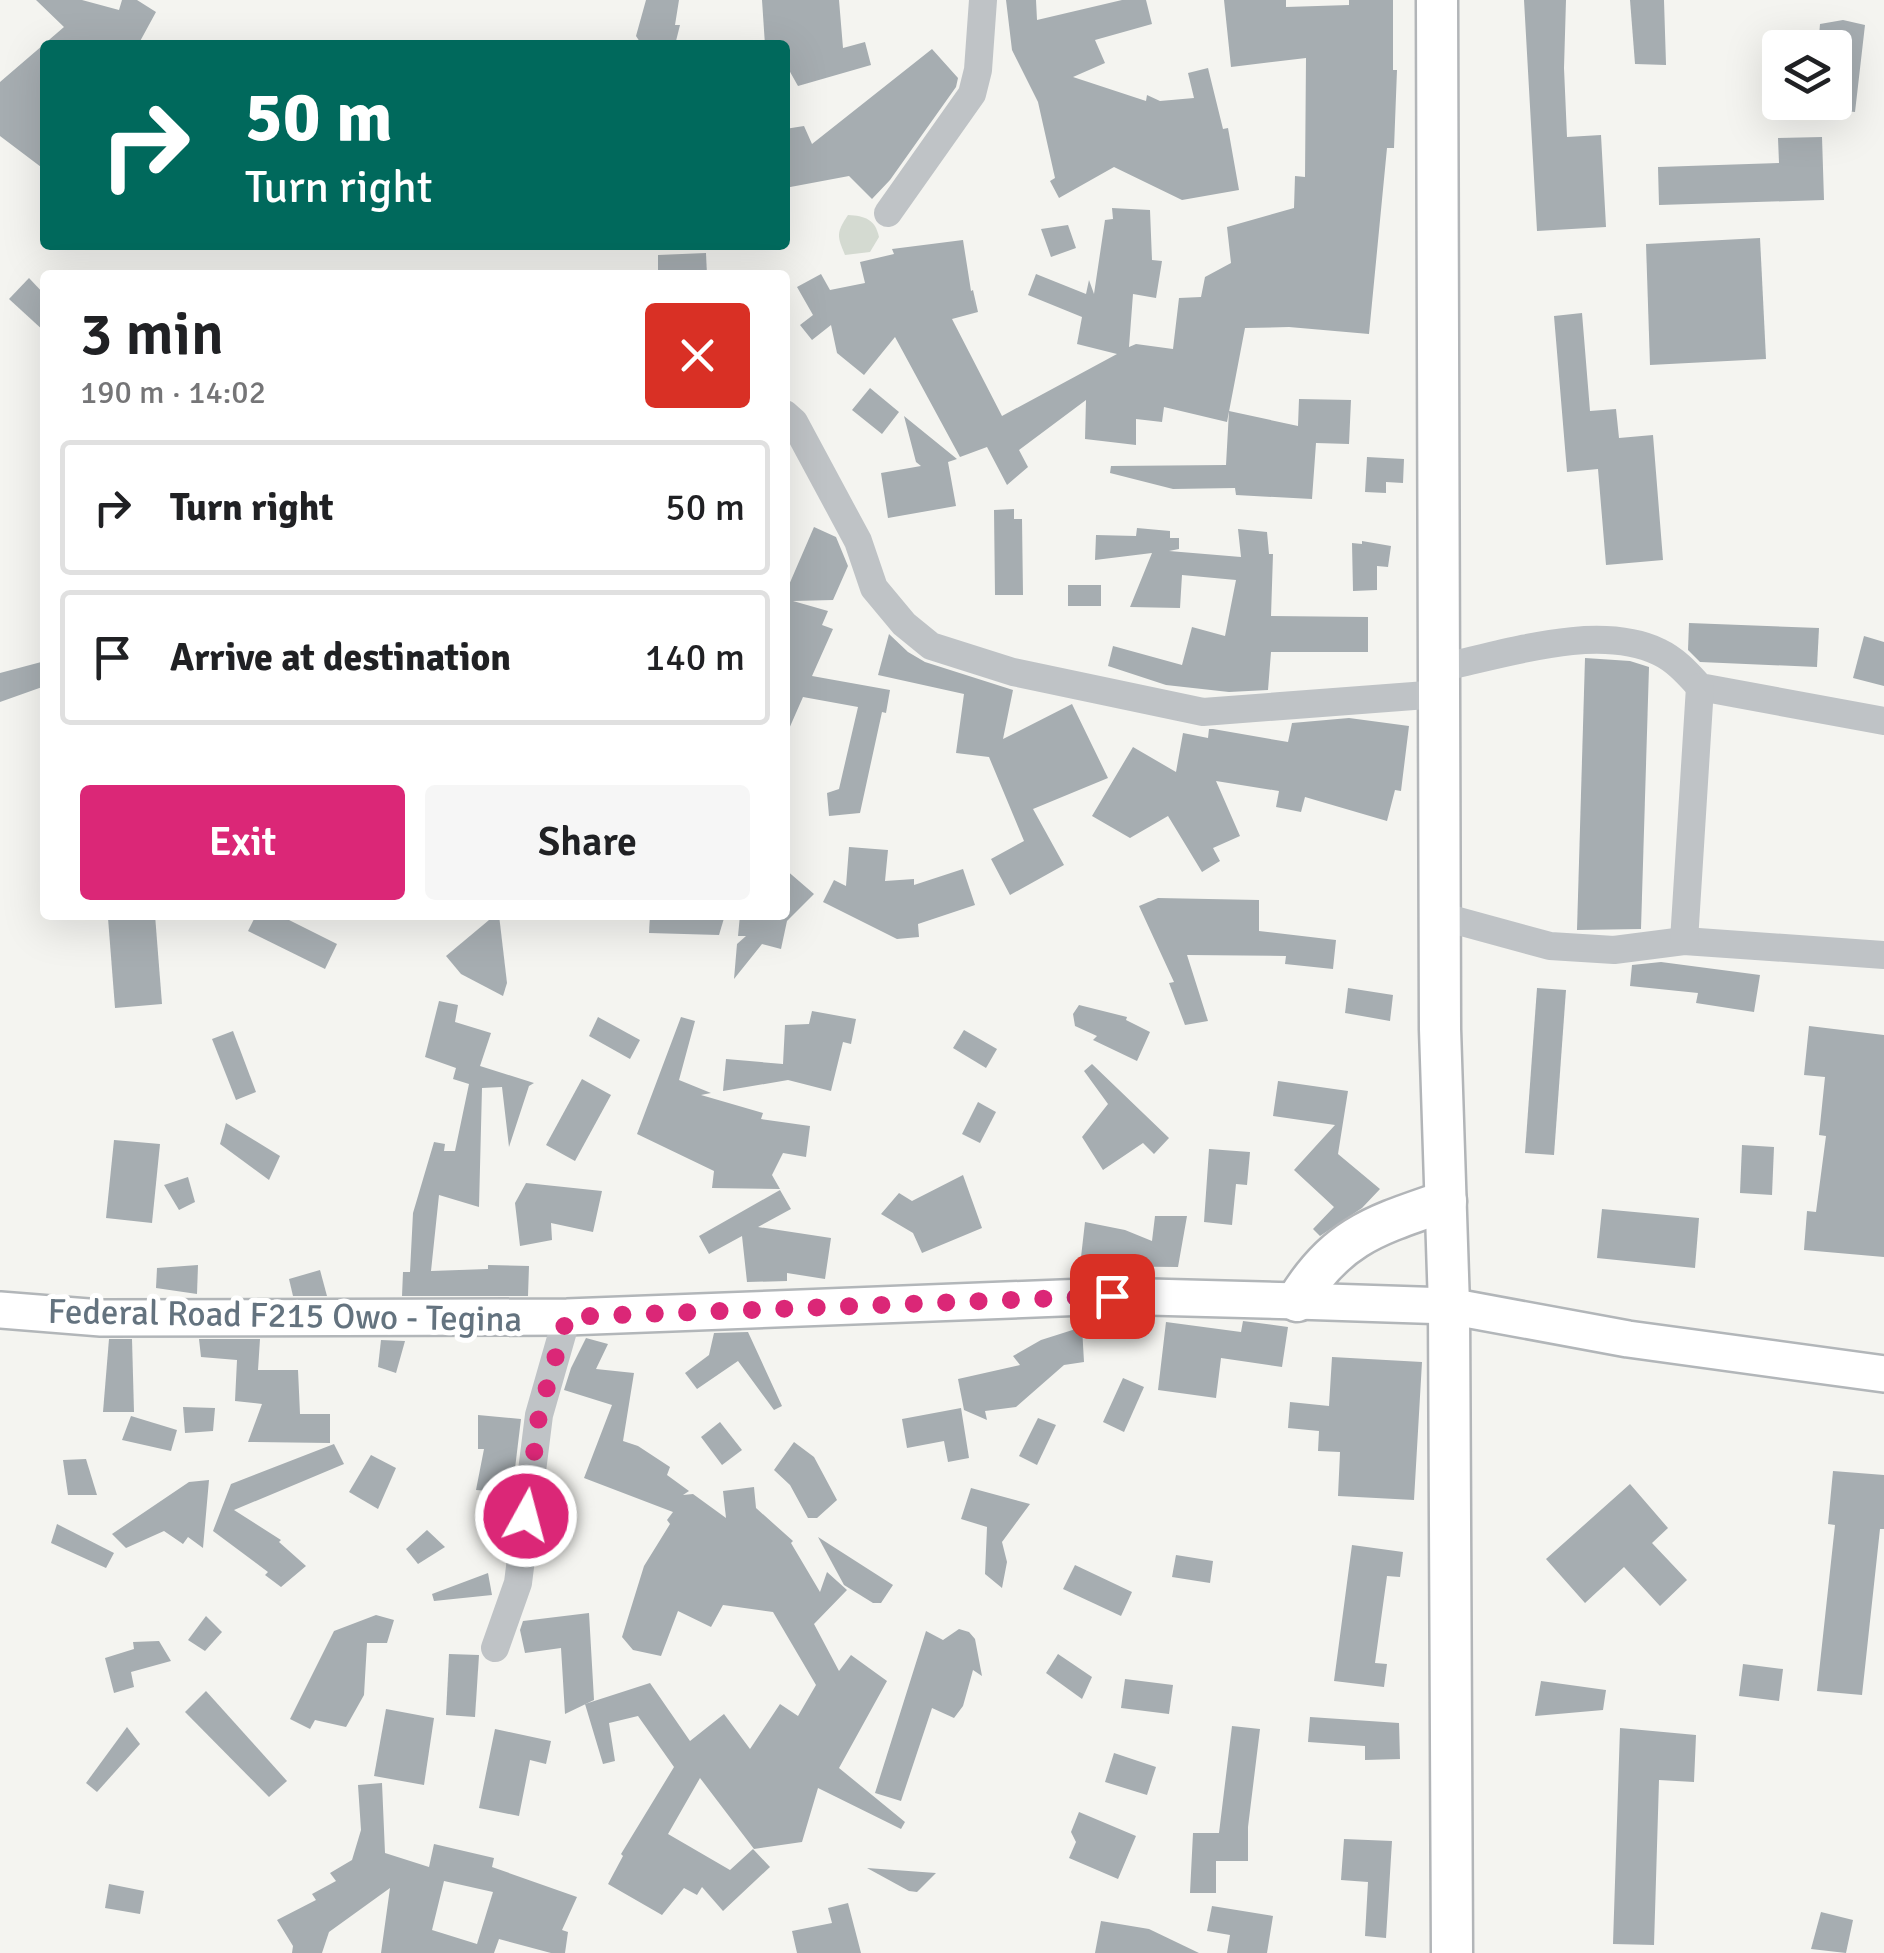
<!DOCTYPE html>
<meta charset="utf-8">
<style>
body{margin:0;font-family:Signika,sans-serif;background:#f6f6f6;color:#202124;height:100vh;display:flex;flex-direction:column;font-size:38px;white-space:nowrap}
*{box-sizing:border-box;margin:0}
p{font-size:32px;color:#757577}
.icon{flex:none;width:55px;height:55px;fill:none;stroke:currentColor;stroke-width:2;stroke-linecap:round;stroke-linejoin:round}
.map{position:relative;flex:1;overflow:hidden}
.details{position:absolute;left:40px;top:270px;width:750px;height:650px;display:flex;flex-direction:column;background:#fff;border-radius:10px;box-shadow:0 10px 40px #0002}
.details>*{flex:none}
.top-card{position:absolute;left:40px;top:40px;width:750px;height:210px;border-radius:10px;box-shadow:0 10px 40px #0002;background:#00695c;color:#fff;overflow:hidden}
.buttons{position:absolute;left:1762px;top:30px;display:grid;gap:20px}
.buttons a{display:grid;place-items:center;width:90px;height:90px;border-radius:10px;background:#fff;box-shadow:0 10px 40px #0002;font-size:50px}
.pin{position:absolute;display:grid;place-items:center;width:85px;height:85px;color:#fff;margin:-42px;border-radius:20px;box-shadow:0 5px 15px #0006}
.me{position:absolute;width:110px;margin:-55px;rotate:7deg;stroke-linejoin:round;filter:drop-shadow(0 0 8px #0008)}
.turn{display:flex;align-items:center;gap:35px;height:210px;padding:0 40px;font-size:45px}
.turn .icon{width:130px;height:130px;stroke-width:2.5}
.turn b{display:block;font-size:70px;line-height:85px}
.round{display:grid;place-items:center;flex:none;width:105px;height:105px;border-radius:10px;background:#f6f6f6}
.headline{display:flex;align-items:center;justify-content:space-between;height:170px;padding:0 40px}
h1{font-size:60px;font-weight:600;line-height:75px}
.primary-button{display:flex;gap:20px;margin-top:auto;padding:20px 40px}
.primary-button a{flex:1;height:115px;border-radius:10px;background:#db2777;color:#fff;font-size:40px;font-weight:600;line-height:115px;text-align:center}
.primary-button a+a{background:#f6f6f6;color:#202124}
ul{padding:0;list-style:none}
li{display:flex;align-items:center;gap:30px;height:135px;margin:0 20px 15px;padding:0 20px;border:5px solid #e0e0e0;border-radius:10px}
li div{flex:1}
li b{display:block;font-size:38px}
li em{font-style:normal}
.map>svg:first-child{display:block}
</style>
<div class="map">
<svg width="1884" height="1953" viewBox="0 0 1884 1953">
<rect width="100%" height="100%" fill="#f4f4f0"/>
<path fill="#d4dad1" d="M848,215C865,216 875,219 879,237L870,252L845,255C837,236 836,233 848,215Z"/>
<g fill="#a6adb1" fill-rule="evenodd">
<path d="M36,0H82L119,10L122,0H137L156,12L138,45H45V170L0,136V82L64,27Z"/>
<path d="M646,0H679L675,25H680L675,45H642L636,36Z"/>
<path d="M762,0H839L843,48L865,42L871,65L798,86L785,63V45H765Z"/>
<path d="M1006,0H1036L1037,20L1122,0H1146L1152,24L1095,40L1105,63L1073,77L1146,101L1147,95L1160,101L1194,98L1188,73L1208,68L1223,129L1228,128L1239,190L1182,200L1114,167L1059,198L1050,181L1055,178L1038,102L1012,50Z"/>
<path d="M1224,0H1286V7L1349,5V0H1393V70H1397L1394,148H1387L1369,334L1289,327L1245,328L1227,422L1164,407L1162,422L1136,419V445L1085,439L1086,400L1019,450L1028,467L1007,485L987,447L960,457L895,337L864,375L837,353L831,325L812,340L800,325L813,315L797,287L821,274L830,290L865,283L860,262L894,254L892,249L963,240L971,291L973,290L978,312L952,319L1002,416L1117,354L1077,344L1082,317L1028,295L1036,274L1086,294L1089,280L1094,294L1105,220L1113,219L1112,208L1150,210L1152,260L1162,261L1156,298L1133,294L1129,347L1136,344L1173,349L1179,298L1201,297L1205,277L1231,263L1227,227L1294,208L1295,176L1305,177L1306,58L1231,67Z"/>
<path d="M1524,0H1566L1564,68L1567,137L1601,135L1606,227L1537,231Z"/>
<path d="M1630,0H1664L1666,65L1635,64Z"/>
<path d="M1843,20L1865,25L1855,112L1835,110V48H1818L1820,24Z"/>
<path d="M932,49L958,78L956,87L890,180L872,199L849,176L785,188V129L804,126L812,144Z"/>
<path d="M1822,137L1824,200L1659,205L1658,167L1779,163L1778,138Z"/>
<path d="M1068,225L1076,248L1051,257L1041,229Z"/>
<path d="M1760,238L1766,359L1650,365L1646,244Z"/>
<path d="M706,253L707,275H658V255Z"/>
<path d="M29,278L45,295V332L9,299Z"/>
<path d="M1582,313L1590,411L1616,409L1619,438L1653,435L1663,560L1606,565L1598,469L1567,472L1554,316Z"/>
<path d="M870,388L899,412L882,434L852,410Z"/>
<path d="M1299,399L1351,400L1349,444L1316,443L1312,499L1236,495L1235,488L1173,489L1110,473L1111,466L1226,465L1229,411L1298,426Z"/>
<path d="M904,416L957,459L948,462L956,506L888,518L881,473L921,466L916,462Z"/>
<path d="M1367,457L1404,459L1403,483L1386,482V493L1365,492Z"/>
<path d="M1014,509V519H1022L1023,595H995L994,510Z"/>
<path d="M814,527L836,537L848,566L833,600L793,601L828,611L822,625L833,629L812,676L890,690L886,713L882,712L860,813L829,816L827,793L839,789L858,707L803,697L785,738V594Z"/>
<path d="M1137,528L1170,531V538H1179V549L1169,551L1241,557L1238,529L1267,532L1269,554H1273L1271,616L1368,617V652H1271L1268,690L1229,692L1166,685L1108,666L1113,646L1182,665L1192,627L1225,636L1236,580L1182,575L1180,608L1130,607L1152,553L1095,560L1096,535L1136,536Z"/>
<path d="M1362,541L1391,546L1388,567L1377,566V590L1353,591L1352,543L1362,544Z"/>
<rect x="1068" y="585" width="33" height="21"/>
<path d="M1689,623L1819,628L1817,667L1700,662L1688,650Z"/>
<path d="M889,634L908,652L925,662L1013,690L1003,739L1072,704L1108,778L1033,809L1064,865L1010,895L991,859L1024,841L989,757L956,753L964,694L878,675Z"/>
<path d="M1864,636L1884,642V686L1853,678Z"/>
<path d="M1585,658L1630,661L1649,667L1641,929L1577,930Z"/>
<path d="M45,661V686L0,702V673Z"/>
<path d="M1349,718L1409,726L1401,791L1395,790L1387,821L1305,797L1301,812L1276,807L1279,791L1216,781L1240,836L1213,848L1220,861L1202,872L1168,816L1130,838L1092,816L1133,747L1176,772L1183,733L1208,738L1209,729H1213L1288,742L1292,723Z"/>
<path d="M849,847L888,850L885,881L914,879V885L963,869L975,905L918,924L919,937L897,939L823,902L834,880L846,886Z"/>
<path d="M785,869L814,894L787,921L781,949L762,944L734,979L737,944L746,936H738L740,915H785Z"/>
<path d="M1158,898L1259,900V931L1336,940L1333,969L1285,964L1286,956L1187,955L1208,1021L1185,1025L1169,983L1174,982L1139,906Z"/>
<path d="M155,915L162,1004L115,1008L108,918Z"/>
<path d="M256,915H279L337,944L325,969L248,931Z"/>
<path d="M495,915H499L507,983L503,996L461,974L446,956Z"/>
<path d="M650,915H725L719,935L649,933Z"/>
<path d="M1661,962L1760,975L1754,1012L1696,1003L1698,993L1630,986L1632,965Z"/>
<path d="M1348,988L1393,995L1390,1021L1345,1013Z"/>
<path d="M1537,988L1566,990L1554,1155L1525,1153Z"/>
<path d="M439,1001L458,1005L455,1022L491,1033L480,1066L534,1083L529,1086L509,1147L502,1087L482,1088L479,1207L439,1195L431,1271L488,1269V1265L529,1266L528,1296H402L403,1272H410L413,1213L434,1142L445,1144L444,1151H455L469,1084L453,1079L456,1068L425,1057Z"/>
<path d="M1079,1005L1127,1017L1126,1020L1150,1032L1137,1061L1093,1040L1097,1036L1075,1026L1073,1014Z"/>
<path d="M812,1011L856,1019L851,1044L843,1042L831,1091L788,1080L723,1091L726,1059L783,1064L785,1025L809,1024Z"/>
<path d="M598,1017L640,1040L630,1059L589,1036Z"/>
<path d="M681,1017L695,1021L679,1080L711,1093L701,1095L763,1113L761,1119L810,1126L806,1157L783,1153L772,1175L780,1189L712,1188L714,1171L637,1134Z"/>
<path d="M1809,1026L1884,1035V1257L1804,1250L1807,1211L1816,1212L1826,1136L1819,1135L1825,1077L1804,1075Z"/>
<path d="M964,1030L997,1049L986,1068L953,1048Z"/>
<path d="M233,1031L256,1092L236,1100L212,1039Z"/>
<path d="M1092,1064L1169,1138L1154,1154L1143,1143L1103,1170L1082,1137L1108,1104L1084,1071Z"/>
<path d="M582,1079L611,1095L575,1161L546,1145Z"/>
<path d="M1278,1081L1348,1091L1338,1154L1380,1189L1362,1208L1320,1236L1313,1229L1334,1207L1294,1170L1335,1125L1273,1116Z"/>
<path d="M978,1102L996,1112L980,1143L962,1134Z"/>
<path d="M226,1123L280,1156L269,1180L220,1144Z"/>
<path d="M114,1140L160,1144L152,1223L106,1218Z"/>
<path d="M1742,1145L1774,1147L1772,1195L1740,1193Z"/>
<path d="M1209,1149L1250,1152L1247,1185L1236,1184L1232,1225L1204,1222Z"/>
<path d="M963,1175L982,1228L922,1253L913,1233L881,1214L899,1193L912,1201Z"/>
<path d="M188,1177L195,1202L179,1210L164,1185Z"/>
<path d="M526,1183L602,1191L593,1232L551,1223L552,1240L520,1246L515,1203Z"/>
<path d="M780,1190L791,1209L758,1227L831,1238L825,1279L787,1273V1281L747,1282L742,1236L709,1254L699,1236Z"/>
<path d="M1602,1209L1699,1218L1695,1268L1597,1258Z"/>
<path d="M1155,1216H1187L1178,1267L1080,1266L1085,1222L1125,1230L1152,1241Z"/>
<path d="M198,1265L197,1294L156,1288L157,1268Z"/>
<path d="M320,1270L327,1296H293L289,1279Z"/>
<path d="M1243,1321L1288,1327L1282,1367L1221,1358L1216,1398L1158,1390L1166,1322L1241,1332Z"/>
<path d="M1082,1327L1084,1362L1064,1365L1016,1407L985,1411L987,1420L964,1410L958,1379L1020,1365L1013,1356L1041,1340Z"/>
<path d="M748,1332L782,1406L774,1410L738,1361L697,1389L685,1373L709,1355L714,1333Z"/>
<path d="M586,1338L608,1344L596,1369L634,1373L623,1441L638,1446L670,1467L667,1475L689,1491L683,1495L693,1494L726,1518L723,1491L754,1487L756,1508L793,1541L791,1543L820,1592L827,1572L847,1590L814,1624L839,1671L851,1655L887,1681L839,1768L905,1822L901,1829L818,1788L802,1842L754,1849L700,1778L668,1834L730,1870L753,1849L770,1867L723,1911L702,1887L697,1895L684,1888L662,1915L608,1884L623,1856L621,1854L674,1767L638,1716L609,1723L615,1761L603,1764L585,1704L650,1683L690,1741L724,1714L750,1749L780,1704L798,1716L816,1685L773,1612L723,1605L711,1627L678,1611L661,1656L633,1650L622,1637L644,1566L670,1524L667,1520L673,1512L584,1478L612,1405L564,1390L571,1368Z"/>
<path d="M109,1339H132L134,1412H103Z"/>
<path d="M199,1339H260L258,1370H298L300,1414H330V1443L248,1442L262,1404L235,1401L237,1360L201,1357Z"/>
<path d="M381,1340L405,1341L396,1373L378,1367Z"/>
<path d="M1332,1357L1422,1362L1414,1500L1338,1496L1340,1452L1318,1451L1319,1431L1288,1428L1290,1402L1329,1406Z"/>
<path d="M1123,1378L1144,1387L1124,1432L1103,1422Z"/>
<path d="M183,1407L215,1408L213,1431L185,1433Z"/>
<path d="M961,1408L969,1458L948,1462L944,1441L907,1448L902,1419Z"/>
<path d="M478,1415L521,1419L512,1493L476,1490L484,1449H478Z"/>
<path d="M131,1416L177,1430L171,1451L122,1440Z"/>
<path d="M1038,1418L1056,1425L1037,1465L1019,1456Z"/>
<path d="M720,1422L742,1450L722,1465L701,1437Z"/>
<path d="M794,1442L814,1457L837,1500L817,1518H808L790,1485L774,1470Z"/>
<path d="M334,1444L344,1464L234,1510L281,1540L279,1542L306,1566L281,1587L265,1575L268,1572L213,1531L231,1484Z"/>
<path d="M371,1455L396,1468L378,1509L349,1492Z"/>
<path d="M86,1459L97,1495H68L63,1460Z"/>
<path d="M1833,1471L1884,1475V1529H1880L1862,1695L1817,1691L1835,1525L1828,1524Z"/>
<path d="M209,1480L203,1548L188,1537L183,1544L164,1531L126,1548L112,1534L189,1482Z"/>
<path d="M1630,1484L1668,1528L1652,1543L1687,1580L1660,1606L1624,1567L1585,1603L1546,1559Z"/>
<path d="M971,1488L1030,1504L1002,1542L1007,1562L1002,1588L985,1574L987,1527L961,1519Z"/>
<path d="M57,1524L114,1553L106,1568L51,1543Z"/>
<path d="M427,1530L445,1547L418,1564L406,1549Z"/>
<path d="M818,1537L893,1585L881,1603H873L844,1585Z"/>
<path d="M1352,1545L1403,1552L1400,1577L1387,1576L1375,1663L1387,1664L1384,1687L1334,1681Z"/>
<path d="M1176,1555L1213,1561L1210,1583L1172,1577Z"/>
<path d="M1075,1565L1132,1592L1121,1616L1063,1589Z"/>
<path d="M488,1573L492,1595L434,1601L432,1594Z"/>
<path d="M589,1613L594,1700L565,1714L561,1648L525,1653L520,1630L523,1621Z"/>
<path d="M376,1615L394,1620L387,1643H367L364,1695L346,1727L315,1720L310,1729L290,1719L334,1631Z"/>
<path d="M206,1616L222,1632L205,1651L188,1640Z"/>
<path d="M959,1629L969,1632L975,1639L982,1676L973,1670L963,1706L954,1718L932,1708L901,1801L875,1793L926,1631L943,1640Z"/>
<path d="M159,1641L171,1661L131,1672L134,1687L114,1693L105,1658L134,1649L133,1642Z"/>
<path d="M449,1654L479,1655L475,1717L446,1715Z"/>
<path d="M1058,1654L1092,1677L1082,1699L1046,1673Z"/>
<path d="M1743,1664L1783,1669L1779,1701L1739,1696Z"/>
<path d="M1125,1679L1173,1685L1169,1714L1121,1708Z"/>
<path d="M1541,1681L1606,1690L1603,1710L1535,1716Z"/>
<path d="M206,1691L287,1781L269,1797L185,1712Z"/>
<path d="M386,1709L434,1718L424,1785L374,1776Z"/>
<path d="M1310,1717L1399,1723L1400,1759L1365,1760V1746L1308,1742Z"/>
<path d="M1232,1726L1260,1729L1248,1827V1861H1216V1893H1190L1193,1833H1219Z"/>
<path d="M127,1727L140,1744L97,1792L86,1783Z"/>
<path d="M1620,1728L1696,1735L1694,1782L1659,1780L1654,1945L1613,1944Z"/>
<path d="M495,1729L551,1741L546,1764L530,1760L519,1816L479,1808Z"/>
<path d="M1114,1753L1156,1767L1147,1795L1105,1782Z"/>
<path d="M382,1783L385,1853L429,1867L434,1844L494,1858L492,1867L577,1897L562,1930L568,1932L565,1953H551L499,1939L494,1953H381L390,1888L329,1932L322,1953H292L293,1946L277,1920L316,1900L312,1894L336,1881L330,1873L352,1860L361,1830L358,1785ZM444,1881L493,1892L477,1944L432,1930Z"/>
<path d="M1079,1812L1136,1836L1118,1879L1069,1858L1076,1842L1071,1832Z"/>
<path d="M1344,1839L1392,1841L1386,1938L1365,1936L1368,1882L1341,1880Z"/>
<path d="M867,1868L936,1873L917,1892L909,1891Z"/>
<path d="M109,1884L144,1891L140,1914L105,1908Z"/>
<path d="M848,1903L861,1953H797L792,1931L832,1923L828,1908Z"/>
<path d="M1212,1906L1273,1916L1267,1953H1227L1230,1935L1207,1931Z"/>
<path d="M1821,1912L1853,1920L1846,1953L1811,1949Z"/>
<path d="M1101,1921L1149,1929L1199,1953H1095Z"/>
</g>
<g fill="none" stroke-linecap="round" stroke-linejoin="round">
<defs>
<path id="major" d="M0,1310L101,1318L567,1317L1112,1296L1297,1301L1449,1306L1628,1339L1884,1374"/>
<g id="highway">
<path d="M1437,0L1440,1029L1449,1306L1452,1953"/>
<path d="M1297,1301C1337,1235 1377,1225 1446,1201"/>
</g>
</defs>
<use href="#major" stroke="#b2b6b9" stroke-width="40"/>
<use href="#highway" stroke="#b2b5b8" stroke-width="45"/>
<g stroke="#bfc3c6" stroke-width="28">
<path d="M888,213L972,94L978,70L983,0"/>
<path d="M785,414L794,422L858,541L874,588L904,624L931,646L1013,672L1203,712L1440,694"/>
<path d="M1439,668C1503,655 1597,622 1659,652C1676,660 1688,674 1700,687L1884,721"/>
<path d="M1440,916L1550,946L1614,950L1684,941L1884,955"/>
<path d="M1684,941L1700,687"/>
<path d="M495,1648L518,1583L539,1415L567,1317"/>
</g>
<use href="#major" stroke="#fff" stroke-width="35"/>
<use href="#highway" stroke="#fff" stroke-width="40"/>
</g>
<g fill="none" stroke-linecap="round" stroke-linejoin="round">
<path stroke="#db2777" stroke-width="18" stroke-dasharray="0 32.4" d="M526,1516L539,1415L567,1317L1112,1296"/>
</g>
<g text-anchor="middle" stroke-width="10" stroke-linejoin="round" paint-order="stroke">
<g font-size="35" fill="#64737f" stroke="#fff">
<text transform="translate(285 1315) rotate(1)" y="12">Federal Road F215 Owo - Tegina</text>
</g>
</g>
</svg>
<div class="buttons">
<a><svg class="icon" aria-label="layers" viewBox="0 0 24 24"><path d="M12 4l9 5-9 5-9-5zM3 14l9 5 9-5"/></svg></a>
</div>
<div class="pin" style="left:1112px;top:1296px;background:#d93025"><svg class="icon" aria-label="arrive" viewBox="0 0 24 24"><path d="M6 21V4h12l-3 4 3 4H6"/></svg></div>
<svg class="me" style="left:526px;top:1516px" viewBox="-20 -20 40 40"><circle r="17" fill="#db2777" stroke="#fff" stroke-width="3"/><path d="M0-11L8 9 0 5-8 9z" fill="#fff"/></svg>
<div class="top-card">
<div class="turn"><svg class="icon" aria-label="right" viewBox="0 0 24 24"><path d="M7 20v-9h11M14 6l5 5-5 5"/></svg><div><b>50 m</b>Turn right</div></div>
</div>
<section class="details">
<div class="headline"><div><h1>3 min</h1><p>190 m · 14:02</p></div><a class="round" style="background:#d93025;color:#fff"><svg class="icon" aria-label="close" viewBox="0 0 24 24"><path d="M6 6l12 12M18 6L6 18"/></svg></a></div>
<ul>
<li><svg class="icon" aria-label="right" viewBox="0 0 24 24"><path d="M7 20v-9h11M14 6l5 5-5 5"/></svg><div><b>Turn right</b></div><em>50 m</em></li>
<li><svg class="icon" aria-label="arrive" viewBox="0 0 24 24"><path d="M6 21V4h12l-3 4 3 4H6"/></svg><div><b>Arrive at destination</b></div><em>140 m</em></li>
</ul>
<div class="primary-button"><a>Exit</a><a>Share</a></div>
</section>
</div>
